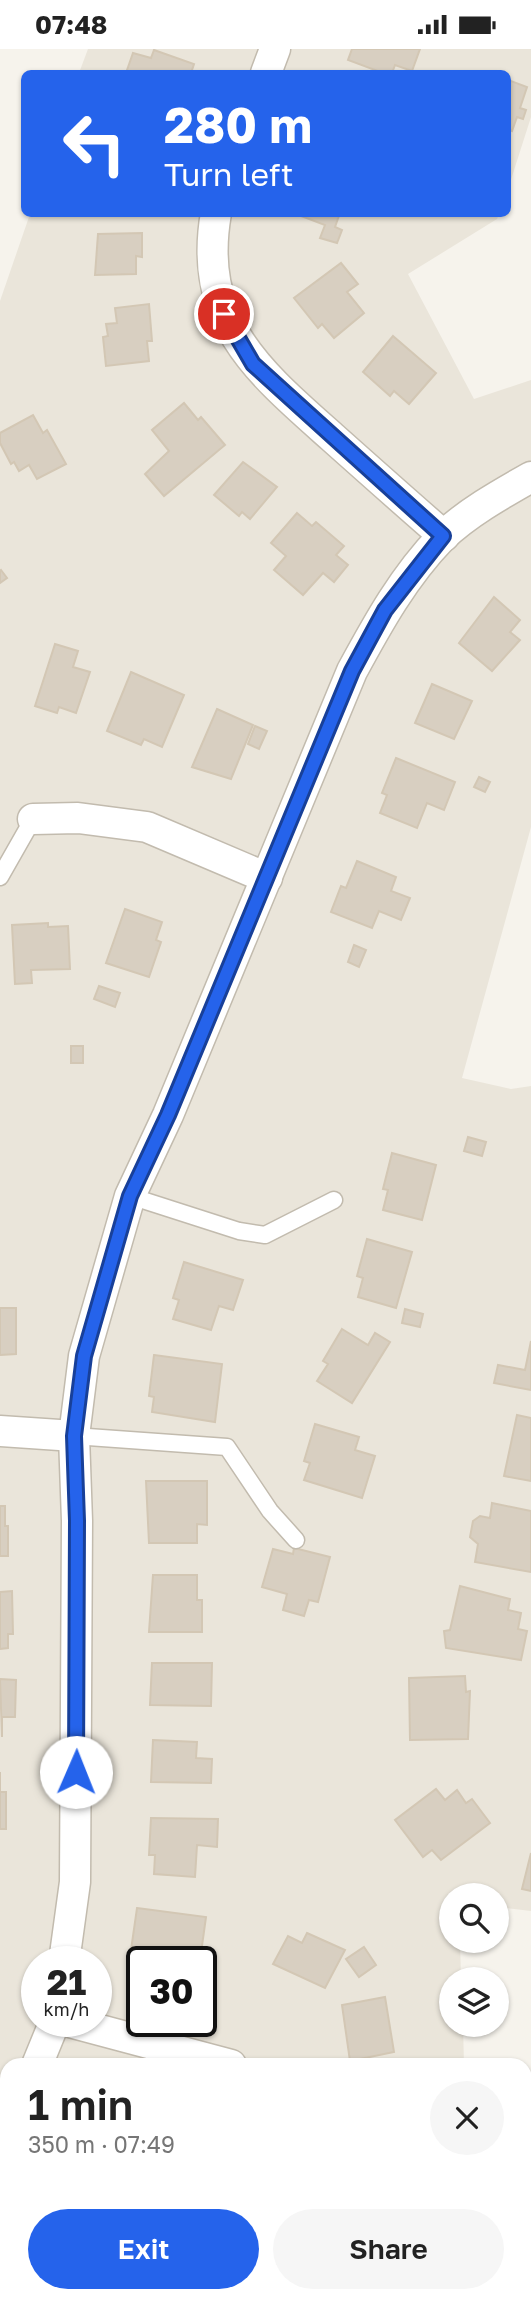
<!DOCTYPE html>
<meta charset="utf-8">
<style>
body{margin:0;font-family:"Golos Text",sans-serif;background:#f6f6f6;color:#222;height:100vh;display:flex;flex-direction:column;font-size:26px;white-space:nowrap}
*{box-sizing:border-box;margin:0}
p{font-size:23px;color:#767676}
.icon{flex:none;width:38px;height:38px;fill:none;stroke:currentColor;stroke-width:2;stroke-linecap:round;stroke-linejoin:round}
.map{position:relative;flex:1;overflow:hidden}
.panel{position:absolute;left:0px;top:2009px;width:532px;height:245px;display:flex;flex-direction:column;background:#fff;border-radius:21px 21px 0 0;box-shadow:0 2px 5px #0004}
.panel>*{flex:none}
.top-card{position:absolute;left:21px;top:21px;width:490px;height:147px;border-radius:10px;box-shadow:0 2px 5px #0004;background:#2563eb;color:#fff;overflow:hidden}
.buttons{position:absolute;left:439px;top:1834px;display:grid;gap:14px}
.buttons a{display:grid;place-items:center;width:70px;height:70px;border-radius:50%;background:#fff;box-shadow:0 2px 5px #0004;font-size:35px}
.speed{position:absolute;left:21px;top:1897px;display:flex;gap:14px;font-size:35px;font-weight:700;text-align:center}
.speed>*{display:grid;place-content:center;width:91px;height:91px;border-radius:50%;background:#fff;box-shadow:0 2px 5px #0004;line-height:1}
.speed small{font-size:18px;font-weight:400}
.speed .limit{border:4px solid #111;border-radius:10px;background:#fff;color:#111}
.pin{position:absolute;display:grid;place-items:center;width:60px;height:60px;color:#fff;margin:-30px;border:4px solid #fff;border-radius:50%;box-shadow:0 2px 7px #0007}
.me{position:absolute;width:77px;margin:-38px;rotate:1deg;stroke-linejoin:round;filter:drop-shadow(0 0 5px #0008)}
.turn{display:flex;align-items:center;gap:24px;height:147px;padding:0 28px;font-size:32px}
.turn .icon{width:91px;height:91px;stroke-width:2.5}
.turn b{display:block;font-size:49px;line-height:60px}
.round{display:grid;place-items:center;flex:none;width:74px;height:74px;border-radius:37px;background:#f6f6f6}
.summary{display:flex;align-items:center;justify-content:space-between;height:119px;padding:0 28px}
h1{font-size:42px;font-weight:600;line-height:52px}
.primary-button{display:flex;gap:14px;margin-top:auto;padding:14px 28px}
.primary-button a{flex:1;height:80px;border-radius:42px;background:#2563eb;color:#fff;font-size:28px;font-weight:600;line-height:80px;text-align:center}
.primary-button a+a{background:#f6f6f6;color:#222}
.status{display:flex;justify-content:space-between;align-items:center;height:49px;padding:0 35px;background:#fff;direction:ltr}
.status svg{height:19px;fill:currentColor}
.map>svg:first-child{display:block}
</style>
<div class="status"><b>07:48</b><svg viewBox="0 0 49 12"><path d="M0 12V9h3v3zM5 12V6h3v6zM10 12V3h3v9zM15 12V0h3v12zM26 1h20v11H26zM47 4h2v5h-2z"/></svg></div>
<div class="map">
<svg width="531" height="2254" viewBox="0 0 531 2254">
<rect width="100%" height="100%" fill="#f6f3ec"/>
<g fill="#eae5da" fill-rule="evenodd">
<path d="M88,0H531V68L508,140V24H79Z"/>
<path d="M30,165H499L497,170L408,225L474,350L531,331V778L462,1029L511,1040L531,1037V1862L497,1858V1846H452V1892H460L461,1930H452V1976H463L464,2016H7V2207L0,2204V252ZM37,1913H96V1972H37ZM142,1913H201V1972H142Z"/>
<path d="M98,2247H473V2254H114Z"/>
</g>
<g fill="#d8cfc1" stroke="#d3c7b4" stroke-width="2">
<path d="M352,0H420L412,22L395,16L392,24H383L348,11Z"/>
<path d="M154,1L194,15L191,24H126L133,4L151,9Z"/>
<path d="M508,31L527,38L520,59L526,61L523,70L517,68L512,82L508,80Z"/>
<path d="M340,164L335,178L342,181L337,194L320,189L325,176L296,165Z"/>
<path d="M142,184V208L136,207V225L95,226L98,185Z"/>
<path d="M341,214L358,235L347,243L364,264L334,289L322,275L318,279L294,249Z"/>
<path d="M149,255L152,292H147L149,312L106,317L103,288L108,287L106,275L117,274L115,259Z"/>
<path d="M393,287L436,324L409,355L394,342L390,347L363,323Z"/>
<path d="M184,354L198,371L201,368L225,396L164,447L145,425L169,402L152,381Z"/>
<path d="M33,366L43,384L47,381L66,415L37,430L29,416L19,422L14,413L11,415L0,394V384Z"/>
<path d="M243,413L277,438L250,470L242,463L239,467L214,446Z"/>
<path d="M297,464L312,477L316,473L344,497L336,506L348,516L334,533L323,524L303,546L274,521L286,507L271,494Z"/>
<path d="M1,521L7,529L0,534V522Z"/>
<path d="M494,548L520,571L510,583L520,591L492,622L459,594Z"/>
<path d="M55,595L78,602L73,618L90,623L76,664L59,658L57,664L35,657Z"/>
<path d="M131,623L184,646L162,698L144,690L141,696L107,682Z"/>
<path d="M432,635L472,652L454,690L415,674Z"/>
<path d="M217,660L253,676L231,730L192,718Z"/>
<path d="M255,677L267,682L259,700L248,695Z"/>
<path d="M396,709L455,733L444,761L427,754L417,779L380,764L387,746L382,744Z"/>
<path d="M479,728L490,733L485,743L474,738Z"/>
<path d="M357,812L396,828L391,842L410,849L401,871L379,862L372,879L331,863L341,837L346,839Z"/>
<path d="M125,860L162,873L156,891L161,893L149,928L106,914Z"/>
<path d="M48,874V878L68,877L70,920L31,921L32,934L15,935L12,876Z"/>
<path d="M354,896L366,901L359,918L348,913Z"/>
<path d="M99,937L120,944L115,958L94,950Z"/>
<rect x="71" y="997" width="12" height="17"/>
<path d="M468,1088L486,1093L482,1107L464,1102Z"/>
<path d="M392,1104L436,1116L422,1171L383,1161L388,1141L383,1140Z"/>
<path d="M367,1190L412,1203L396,1259L358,1248L363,1229L357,1227Z"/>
<path d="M184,1213L243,1231L233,1261L219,1257L211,1281L173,1270L179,1251L173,1249Z"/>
<path d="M0,1259H16V1305L0,1306Z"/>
<path d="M405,1260L423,1265L420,1278L402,1274Z"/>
<path d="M342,1280L368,1296L375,1284L390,1293L352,1354L317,1332L328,1315L323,1312Z"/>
<path d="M531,1292V1341L494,1334L498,1316L525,1321Z"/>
<path d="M154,1306L222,1315L215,1373L152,1363L154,1348L149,1347Z"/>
<path d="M517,1366L531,1369V1432L504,1427Z"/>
<path d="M315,1375L359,1388L355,1401L375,1407L362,1449L304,1431L310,1414L304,1412Z"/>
<path d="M146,1432H207V1476L197,1475V1494H149Z"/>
<path d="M492,1454L531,1462V1523L475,1513L478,1495L470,1488L473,1472L480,1467L490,1469Z"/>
<path d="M0,1457H5V1477H8V1507H0Z"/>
<path d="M294,1499L330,1508L318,1553L309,1551L304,1567L283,1561L287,1545L262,1538L273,1500L293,1505Z"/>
<path d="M153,1526H197V1551H202V1583H149Z"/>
<path d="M460,1537L510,1550L508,1561L521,1564L518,1580L527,1582L521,1611L446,1599L444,1582L450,1581Z"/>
<path d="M12,1542L13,1585H8V1599L0,1600V1543Z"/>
<path d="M152,1614H212L211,1657L150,1656Z"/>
<path d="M465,1627L466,1643L470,1642L468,1690L410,1691L409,1629Z"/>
<path d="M0,1630L16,1631L15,1668H2V1688Z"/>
<path d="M153,1691L197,1693L196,1709L212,1710L211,1734L151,1733Z"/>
<path d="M0,1723V1743H6V1780H0Z"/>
<path d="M436,1740L445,1751L457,1741L466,1754L472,1750L490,1774L441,1811L432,1801L423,1808L395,1771Z"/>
<path d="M151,1769L218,1770L217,1798L197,1796L195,1828L154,1825L155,1806H149Z"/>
<path d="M531,1804V1842L522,1840Z"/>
<path d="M137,1859L206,1868L200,1911L171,1907L170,1913H142V1918H136L138,1902L131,1901Z"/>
<path d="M307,1884L345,1901L325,1939L273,1915L288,1887L302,1894Z"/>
<path d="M364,1898L376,1916L359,1928L346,1910Z"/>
<path d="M385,1948L394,2003L350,2012L342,1956Z"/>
<path d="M146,2247H183L196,2253L162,2254Z"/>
<path d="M227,2247H257L272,2254H224Z"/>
</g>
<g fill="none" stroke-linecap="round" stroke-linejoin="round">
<defs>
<g id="lane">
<path d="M0,828L33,770"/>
<path d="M130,1147L239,1182L265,1186L334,1151"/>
<path d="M74,1387L227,1398L270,1462L296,1491"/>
<path d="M485,2247V2254"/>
</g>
<g id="street">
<path d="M266,24L275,0"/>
<path d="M216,164C197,273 259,323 332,388C369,421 406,454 444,487"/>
<path d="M33,770L78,769L147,778L267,829"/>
<path d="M0,1382L74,1387"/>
<path d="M64,1913L75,1833L77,1472L74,1387L84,1307L130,1147L168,1066L352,622C378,574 404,527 442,488C467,464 501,445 531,428"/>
<path d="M66,1972L231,2016"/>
<path d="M37,2016L55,1972"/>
<path d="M0,2103L7,2087"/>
</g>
</defs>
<use href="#lane" stroke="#c2bbae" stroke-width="19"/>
<use href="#street" stroke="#c2bbae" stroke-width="33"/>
<use href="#lane" stroke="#fff" stroke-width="16"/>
<use href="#street" stroke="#fff" stroke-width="30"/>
</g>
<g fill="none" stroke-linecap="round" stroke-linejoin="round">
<defs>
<path id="route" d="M76,1723L77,1472L74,1387L84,1307L130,1147L168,1066L352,622L385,561L443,487L253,315L224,265"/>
</defs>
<use href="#route" stroke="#184099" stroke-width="18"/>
<use href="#route" stroke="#2563eb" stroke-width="12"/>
</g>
</svg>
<div class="buttons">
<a><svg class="icon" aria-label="search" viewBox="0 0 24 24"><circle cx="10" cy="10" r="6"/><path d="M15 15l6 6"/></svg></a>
<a><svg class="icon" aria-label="layers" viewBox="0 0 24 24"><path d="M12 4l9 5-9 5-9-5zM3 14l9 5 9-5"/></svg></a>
</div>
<div class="speed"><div>21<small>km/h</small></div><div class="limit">30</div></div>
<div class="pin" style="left:224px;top:265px;background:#d93025"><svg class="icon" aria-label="arrive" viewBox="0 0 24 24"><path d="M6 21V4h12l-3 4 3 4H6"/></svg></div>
<svg class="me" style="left:76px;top:1723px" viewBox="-20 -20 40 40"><circle r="19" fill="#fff"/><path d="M0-13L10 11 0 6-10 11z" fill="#2563eb"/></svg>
<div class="top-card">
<div class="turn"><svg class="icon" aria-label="left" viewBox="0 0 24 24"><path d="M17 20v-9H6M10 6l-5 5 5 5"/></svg><div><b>280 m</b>Turn left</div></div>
</div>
<section class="panel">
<div class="summary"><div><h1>1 min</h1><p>350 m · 07:49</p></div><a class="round"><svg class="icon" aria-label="close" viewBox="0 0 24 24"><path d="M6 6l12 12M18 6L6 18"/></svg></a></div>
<div class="primary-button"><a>Exit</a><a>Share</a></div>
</section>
</div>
